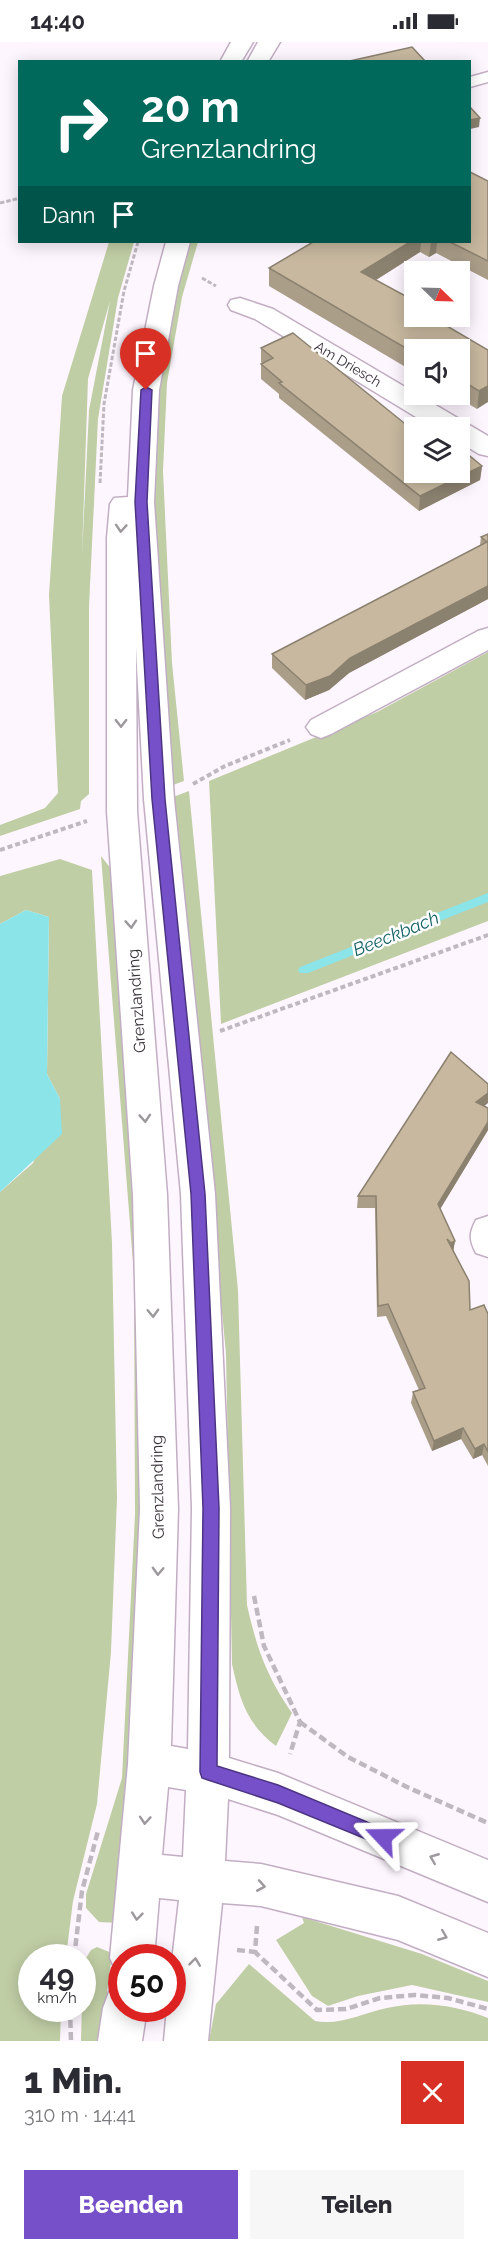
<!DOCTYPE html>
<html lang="de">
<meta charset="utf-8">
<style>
body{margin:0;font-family:Raleway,sans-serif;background:#f7f7f7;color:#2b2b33;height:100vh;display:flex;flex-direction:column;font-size:22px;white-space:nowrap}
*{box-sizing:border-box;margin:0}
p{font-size:20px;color:#7c7c81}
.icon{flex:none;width:33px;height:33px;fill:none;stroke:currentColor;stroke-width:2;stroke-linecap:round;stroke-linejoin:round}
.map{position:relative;height:1999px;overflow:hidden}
.side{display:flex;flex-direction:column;background:#fff;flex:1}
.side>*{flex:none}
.banner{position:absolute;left:18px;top:18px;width:453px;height:183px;border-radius:0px;box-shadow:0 3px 15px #0003;background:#00695c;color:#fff;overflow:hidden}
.needle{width:39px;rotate:113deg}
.fabs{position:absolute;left:404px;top:219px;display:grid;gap:12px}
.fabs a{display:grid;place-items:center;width:66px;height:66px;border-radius:0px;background:#fff;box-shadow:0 3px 15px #0003;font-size:30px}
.speed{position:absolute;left:18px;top:1902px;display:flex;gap:12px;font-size:30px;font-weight:700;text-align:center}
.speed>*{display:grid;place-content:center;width:78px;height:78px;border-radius:50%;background:#fff;box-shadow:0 3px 15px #0003;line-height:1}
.speed small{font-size:15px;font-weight:400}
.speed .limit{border:9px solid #d22;background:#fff;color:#111}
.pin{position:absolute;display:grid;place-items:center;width:51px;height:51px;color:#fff;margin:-62px -26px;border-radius:50% 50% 50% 0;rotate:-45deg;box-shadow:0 0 6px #0007}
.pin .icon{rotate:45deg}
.me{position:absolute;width:66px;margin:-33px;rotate:293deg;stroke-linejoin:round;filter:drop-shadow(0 0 4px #0008)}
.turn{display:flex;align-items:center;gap:21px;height:126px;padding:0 24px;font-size:27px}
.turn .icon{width:78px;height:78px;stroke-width:2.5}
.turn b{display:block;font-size:42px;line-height:51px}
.then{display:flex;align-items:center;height:57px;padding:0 24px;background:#0003;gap:12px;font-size:22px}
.round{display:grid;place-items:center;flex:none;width:63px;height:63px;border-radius:0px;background:#f7f7f7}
.headline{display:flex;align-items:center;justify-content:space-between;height:102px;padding:0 24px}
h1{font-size:36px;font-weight:800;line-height:45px}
.cta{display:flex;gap:12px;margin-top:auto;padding:12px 24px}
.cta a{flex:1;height:69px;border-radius:0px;background:#7650c9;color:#fff;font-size:24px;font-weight:800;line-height:69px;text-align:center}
.cta a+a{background:#f7f7f7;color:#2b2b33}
.status{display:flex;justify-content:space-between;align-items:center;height:42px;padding:0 30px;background:#fff;direction:ltr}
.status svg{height:16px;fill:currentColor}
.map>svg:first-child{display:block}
</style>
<div class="status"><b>14:40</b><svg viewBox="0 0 49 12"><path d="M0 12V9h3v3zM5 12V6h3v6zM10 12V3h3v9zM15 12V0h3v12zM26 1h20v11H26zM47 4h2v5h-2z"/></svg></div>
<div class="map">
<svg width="488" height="1999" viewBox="0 0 488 1999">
<rect width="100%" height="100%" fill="#fef6ff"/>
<g fill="#c0cea5" fill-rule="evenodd">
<path d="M109,200H134L118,256L98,377L89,565V752L81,759L80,767L0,794V783L45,766L58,751L49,553L62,354ZM110,259L89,368L82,513L88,337Z"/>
<path d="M188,200H198L182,255L167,341L163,429L172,621L184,739L173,743L163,627L151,411L167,298Z"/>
<path d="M488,610V879L221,982L209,739L377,670Z"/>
<path d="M189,749L238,1248L247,1563C257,1607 266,1633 292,1671L276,1704C246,1681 240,1658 232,1622L226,1312L173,755Z"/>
<path d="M101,814L112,828L150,1386L118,1881L99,1880L86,1866V1852L122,1736L135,1472L134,1233Z"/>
<path d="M60,817L92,828L112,1201L117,1456L111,1610L97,1762L73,1859L66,1915L32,1916V1966L61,1967L60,1999H0V1150L33,1121L60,1057L47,1032L49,875L26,868L0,882V834Z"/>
<path d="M302,1875L422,1912L488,1939V1960L412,1943L358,1954L328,1964L312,1954L276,1898L304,1881Z"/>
<path d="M97,1905L112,1911L101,1999H81L83,1921L91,1908Z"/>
<path d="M249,1922L315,1979C339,1984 363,1971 387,1966C420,1958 457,1963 488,1976V1999H209L216,1962Z"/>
</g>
<path fill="#8be4e8" d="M26,868L49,875L47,1032L60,1057L62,1092L0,1150V882Z"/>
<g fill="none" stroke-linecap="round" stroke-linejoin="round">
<path fill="#8be4e8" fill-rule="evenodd" d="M488,851V860L308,931H300L298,928L300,925Z"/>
<defs>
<path id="lane" d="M488,30V40L470,45V35Z"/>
<g id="street">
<path d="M240,256L273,267L488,394V414L479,412L459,400V386H434L255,277L231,268L228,263L231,258Z"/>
<path d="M488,586V608L331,692L321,696L311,692L306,685L311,678L478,589Z"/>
<path d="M488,1174V1215L476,1211C469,1198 469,1191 476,1178Z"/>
</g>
<g id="secondary">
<path d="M231,0H253L241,20H220Z"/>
<path d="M258,0H280L268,20H247Z"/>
<path d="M166,200H190L178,244L159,348L154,460L174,757L215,1152L230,1466L229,1716L278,1731L488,1818V1860L278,1773L228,1757L225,1819L261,1822L398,1854L488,1891V1935L398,1898L261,1864L222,1861L208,1999H164L167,1966H172V1919L179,1858L159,1856L154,1916H122V1933L117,1931L110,1916L128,1722L140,1467L133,1153L107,769V496L110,462L114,456L128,455L133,348L154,244ZM136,605L144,757L181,1152L192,1466L188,1707L171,1704L178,1467L167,1153L137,769ZM168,1745L186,1748L183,1815L162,1813Z"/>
<path d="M122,1945V1966H147L142,1999H98L103,1966L109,1950Z"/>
</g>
</defs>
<use href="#lane" stroke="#c2aec3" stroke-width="3"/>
<use href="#street" stroke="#c2aec3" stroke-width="3"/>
<use href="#secondary" stroke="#c2aec3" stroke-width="3"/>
<g stroke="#c0b8c1" stroke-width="3" stroke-dasharray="4.5 2" stroke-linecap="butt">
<path d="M0,161L20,156"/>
<path d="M202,236L216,244"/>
<path d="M100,441L104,362L124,249L138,200"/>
</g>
<g stroke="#c0b8c1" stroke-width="4" stroke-dasharray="5 3" stroke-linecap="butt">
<path d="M193,742L225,724L290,698"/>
<path d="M0,808L87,779"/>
<path d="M220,989L488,893"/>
</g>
<g stroke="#c0b8c1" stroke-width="4.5" stroke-dasharray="8 4" stroke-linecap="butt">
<path d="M254,1554L264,1604L300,1680L290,1712"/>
<path d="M300,1680L348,1715L407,1745L488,1781"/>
<path d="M257,1884L255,1910L317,1968L346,1967L380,1956L415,1953L448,1956L488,1967"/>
<path d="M237,1908L255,1910"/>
<path d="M74,1916L82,1849L98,1789"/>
<path d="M70,1966L71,1999"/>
</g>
<use href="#lane" fill="#fff" fill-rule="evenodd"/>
<use href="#street" fill="#fff" fill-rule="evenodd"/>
<use href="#secondary" fill="#fff" fill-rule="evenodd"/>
</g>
<g fill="#ab9e89">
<path d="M488,139V238L436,211L429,215L420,210L376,238L413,258L412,264L488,308L477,367L452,352H459V308H414V330L269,244V226L313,200H470Z"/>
<path d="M261,306L414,389L482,424L480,438L419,469L279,356V352L261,337V322L262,321L261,320Z"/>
<path d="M488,492V557L349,631L329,648L305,658L272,626V612L480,503L481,495Z"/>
<path d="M485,1064L488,1088L440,1167L455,1199L453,1209L470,1268L488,1272V1424L482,1413L473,1417L461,1397L432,1409L411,1361L413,1350L419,1348L386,1274L377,1275L375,1166H357L358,1154Z"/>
</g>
<g fill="#8b816f">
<path d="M480,76L479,85L470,87V78Z"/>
<path d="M410,200H421L420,210L360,248L361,230Z"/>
<path d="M431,200H437L436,211L429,215Z"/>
<path d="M488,344V360L477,367L479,349Z"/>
<path d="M482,424L480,438L419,469L420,454Z"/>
<path d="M488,544V557L349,631L329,648L305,658L306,643L350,616Z"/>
<path d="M488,1051V1061L474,1073L476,1060Z"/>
<path d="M488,1080V1088L436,1174L438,1162Z"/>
<path d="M455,1199L453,1210L450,1213L451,1201Z"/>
<path d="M463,1386L461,1397L432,1409L434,1399Z"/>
<path d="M484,1402L482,1413L473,1417L475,1407Z"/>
</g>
<g fill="#c7b89f" stroke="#8b816f" stroke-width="1.5">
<path d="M412,5L426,20H351L350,19Z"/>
<path d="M470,65L480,76L470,78Z"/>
<path d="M470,130L488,139V219L450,200H470Z"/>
<path d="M313,200H410L361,230L413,258L408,261L414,265V274H430L488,308V344L479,349L459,337V308H414V311L269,226Z"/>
<path d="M293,291L414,389V430H459V405L482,424L420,454L279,341L282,340L261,322L273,316L261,306Z"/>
<path d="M432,383L435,386H426Z"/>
<path d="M488,492V544L350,616L330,634L306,643L272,612L487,500L481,495Z"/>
<path d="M451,1010L488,1042V1051L476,1060L488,1066V1080L438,1162L455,1199L451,1201L447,1197L469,1239L470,1268L484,1263L488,1272V1410L484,1402L475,1407L463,1386L434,1399L413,1350L425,1346L388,1262L378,1264L376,1154H358Z"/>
</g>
<defs><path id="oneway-chevron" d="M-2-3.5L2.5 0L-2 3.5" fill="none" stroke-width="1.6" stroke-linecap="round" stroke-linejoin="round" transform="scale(1.5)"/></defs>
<g stroke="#9c989c">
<use href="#oneway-chevron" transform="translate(121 486) rotate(94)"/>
<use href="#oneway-chevron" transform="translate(121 681) rotate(90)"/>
<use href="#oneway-chevron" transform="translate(131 882) rotate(86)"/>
<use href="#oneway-chevron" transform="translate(145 1076) rotate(86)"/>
<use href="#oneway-chevron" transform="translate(153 1271) rotate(88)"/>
<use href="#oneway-chevron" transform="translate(158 1529) rotate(92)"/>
<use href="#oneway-chevron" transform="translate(145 1778) rotate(94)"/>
<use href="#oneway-chevron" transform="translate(434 1816) rotate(-158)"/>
<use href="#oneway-chevron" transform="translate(261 1844) rotate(10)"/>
<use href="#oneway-chevron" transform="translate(137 1874) rotate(96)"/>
<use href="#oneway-chevron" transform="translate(443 1894) rotate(22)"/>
<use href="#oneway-chevron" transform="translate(195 1920) rotate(-83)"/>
</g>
<path fill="#7650c9" stroke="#4d3483" stroke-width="1.5" d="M146,345L152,348L147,460L165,757L205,1152L219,1466L217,1724L278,1743L389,1789L392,1795L389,1802L383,1804L278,1761L208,1738L202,1736L200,1730L203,1466L191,1152L152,757L135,460L141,348Z"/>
<g text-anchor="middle" stroke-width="5" stroke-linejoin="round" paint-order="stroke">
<g font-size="14" fill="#383039" stroke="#fff">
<text transform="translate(348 322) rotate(31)" y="5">Am Driesch</text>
</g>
<g font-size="16" fill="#383039" stroke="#fff">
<text transform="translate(136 959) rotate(-94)" y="6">Grenzlandring</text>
<text transform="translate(157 1445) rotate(-91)" y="6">Grenzlandring</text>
</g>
<g font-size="18" font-style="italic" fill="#156164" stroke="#fff">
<text transform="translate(396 892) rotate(-22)" y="6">Beeckbach</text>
</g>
</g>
</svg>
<div class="fabs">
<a><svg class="needle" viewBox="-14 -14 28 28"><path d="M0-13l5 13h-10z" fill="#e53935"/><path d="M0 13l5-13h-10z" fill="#7c7c81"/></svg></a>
<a><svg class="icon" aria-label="sound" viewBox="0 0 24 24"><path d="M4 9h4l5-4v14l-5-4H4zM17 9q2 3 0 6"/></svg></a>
<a><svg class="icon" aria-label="layers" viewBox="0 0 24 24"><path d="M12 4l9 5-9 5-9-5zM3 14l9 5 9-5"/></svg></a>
</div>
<div class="speed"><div>49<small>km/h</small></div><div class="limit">50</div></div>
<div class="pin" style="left:146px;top:348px;background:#d93025"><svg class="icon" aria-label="arrive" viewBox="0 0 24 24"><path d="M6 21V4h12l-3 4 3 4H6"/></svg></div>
<svg class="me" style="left:383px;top:1795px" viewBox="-20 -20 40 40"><path d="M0-17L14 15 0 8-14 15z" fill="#7650c9" stroke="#fff" stroke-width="4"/></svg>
<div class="banner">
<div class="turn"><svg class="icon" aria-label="right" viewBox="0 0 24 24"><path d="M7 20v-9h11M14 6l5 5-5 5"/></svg><div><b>20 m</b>Grenzlandring</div></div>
<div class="then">Dann<svg class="icon" aria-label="arrive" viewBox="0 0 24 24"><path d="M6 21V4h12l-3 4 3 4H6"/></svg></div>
</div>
</div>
<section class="side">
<div class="headline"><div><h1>1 Min.</h1><p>310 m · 14:41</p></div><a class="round" style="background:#d93025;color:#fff"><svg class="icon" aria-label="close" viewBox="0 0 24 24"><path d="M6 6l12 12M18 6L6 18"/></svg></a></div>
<div class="cta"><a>Beenden</a><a>Teilen</a></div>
</section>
